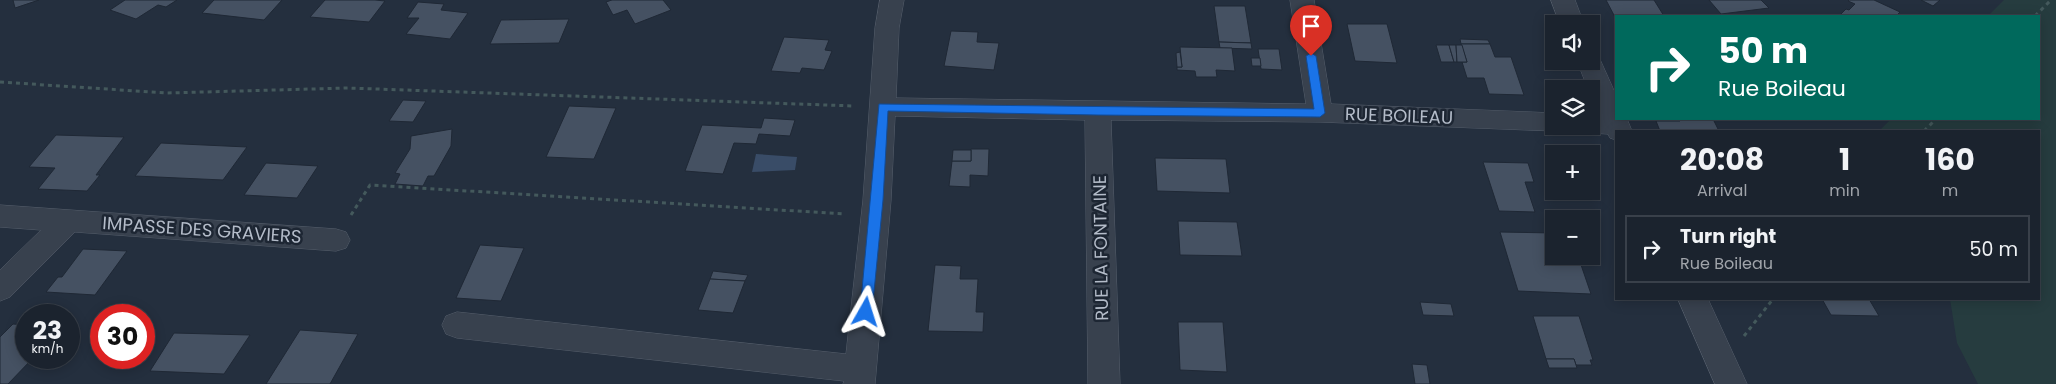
<!DOCTYPE html>
<meta charset="utf-8">
<style>
body{margin:0;font-family:Poppins,sans-serif;background:#282f3a;color:#f1f3f6;height:100vh;display:flex;flex-direction:column;font-size:19px;white-space:nowrap}
*{box-sizing:border-box;margin:0}
p{font-size:16px;color:#a0a4aa}
.icon{flex:none;width:28px;height:28px;fill:none;stroke:currentColor;stroke-width:2;stroke-linecap:round;stroke-linejoin:round}
.map{position:relative;flex:1;overflow:hidden}
.drawer{position:absolute;left:1615px;top:130px;width:425px;height:170px;display:flex;flex-direction:column;background:#1b232e;border-radius:0px;box-shadow:0 2px 12px #0003,0 0 0 1px #39404a}
.drawer>*{flex:none}
.top-card{position:absolute;left:1615px;top:15px;width:425px;height:105px;border-radius:0px;box-shadow:0 2px 12px #0003,0 0 0 1px #39404a;background:#00695c;color:#fff;overflow:hidden}
.buttons{position:absolute;left:1545px;top:15px;display:grid;gap:10px}
.buttons a{display:grid;place-items:center;width:55px;height:55px;border-radius:0px;background:#1b232e;box-shadow:0 2px 12px #0003,0 0 0 1px #39404a;font-size:25px}
.speed{position:absolute;left:15px;top:304px;display:flex;gap:10px;font-size:25px;font-weight:700;text-align:center}
.speed>*{display:grid;place-content:center;width:65px;height:65px;border-radius:50%;background:#1b232e;box-shadow:0 2px 12px #0003,0 0 0 1px #39404a;line-height:1}
.speed small{font-size:12px;font-weight:400}
.speed .limit{border:8px solid #d22;background:#fff;color:#111}
.pin{position:absolute;display:grid;place-items:center;width:42px;height:42px;color:#fff;margin:-51px -21px;border-radius:50% 50% 50% 0;rotate:-45deg;box-shadow:0 0 5px #0007}
.pin .icon{rotate:45deg}
.me{position:absolute;width:55px;margin:-28px;rotate:6deg;stroke-linejoin:round;filter:drop-shadow(0 0 4px #0008)}
.turn{display:flex;align-items:center;gap:18px;height:105px;padding:0 20px;font-size:22px}
.turn .icon{width:65px;height:65px;stroke-width:2.5}
.turn b{display:block;font-size:35px;line-height:42px}
.eta{display:flex;justify-content:space-evenly;align-items:center;height:85px;text-align:center}
.eta b{font-size:30px;font-weight:700;line-height:35px}
ul{padding:0;list-style:none}
li{display:flex;align-items:center;gap:15px;height:68px;margin:0 10px 8px;padding:0 10px;border:2px solid #39404a;border-radius:0px}
li div{flex:1}
li b{display:block;font-size:19px}
li em{font-style:normal}
.map>svg:first-child{display:block}
</style>
<div class="map">
<svg width="2056" height="384" viewBox="0 0 2056 384">
<rect width="100%" height="100%" fill="#242f3e"/>
<path fill="#263c3f" d="M2004,0H2056V384H1978L1957,343L1950,299H2039V131H1879L1891,119H2039V16H1988Z"/>
<path fill="#394c67" d="M756,154L797,157L795,170L752,172Z"/>
<g fill="#455162" stroke="#1f2835">
<path d="M13,0H39L15,8Z"/>
<path d="M125,0H177L166,7L158,5L136,19L110,10Z"/>
<path d="M214,0H282L264,20L202,13Z"/>
<path d="M325,0H375L385,1L369,22L310,17Z"/>
<path d="M612,0H663L671,10L635,24L627,10L613,15L606,2Z"/>
<path d="M1606,0H1654L1664,16H1616V19Z"/>
<path d="M1709,0H1761L1769,8L1721,14Z"/>
<path d="M1849,0H1874L1900,12L1896,16H1839L1846,9L1849,10L1855,4L1848,1Z"/>
<path d="M1921,0H1940L1933,6Z"/>
<path d="M418,2L444,4L441,10L468,13L450,39L406,34L419,18H407Z"/>
<path d="M1214,6H1245L1251,43L1219,42Z"/>
<path d="M569,19L559,43L490,44L501,20Z"/>
<path d="M1347,24H1387L1397,63L1355,61Z"/>
<path d="M951,31L978,32L977,42L999,43L994,70L944,66Z"/>
<path d="M784,37L829,40L825,50L832,51L824,70L802,68L800,73L771,71Z"/>
<path d="M1460,39L1488,40L1490,44H1461Z"/>
<path d="M1219,42L1251,43L1252,49L1220,48Z"/>
<path d="M1461,44H1490L1495,57H1511L1524,95L1489,94L1484,78H1467L1462,62H1467Z"/>
<path d="M1436,45H1449L1454,62H1441Z"/>
<path d="M1449,45H1456L1457,62H1454Z"/>
<path d="M1456,45H1462L1467,62H1457Z"/>
<path d="M1180,47L1232,48L1235,71L1216,70L1217,77H1196L1195,71L1177,70V67H1182Z"/>
<path d="M1258,49H1279L1282,70L1261,69Z"/>
<path d="M1180,52L1182,67H1177L1176,53Z"/>
<path d="M1251,58H1260L1261,66H1252Z"/>
<path d="M403,100L426,101L413,122L389,121Z"/>
<path d="M569,106L616,108L594,159L546,157Z"/>
<path d="M764,118L795,120L790,136L759,134L756,144L734,143L723,174L685,171L702,125L761,128Z"/>
<path d="M1679,119H1713L1719,131H1660L1656,121H1680Z"/>
<path d="M452,129L451,146L434,176H428L423,186L395,184L400,174L395,173L410,149L411,136Z"/>
<path d="M56,135L124,137L96,175H100L87,191L38,189L55,168L29,167Z"/>
<path d="M161,143L247,147L223,180L135,176Z"/>
<path d="M971,149H989L988,176L970,175V187L949,186L952,161H971Z"/>
<path d="M953,150H971V161H952Z"/>
<path d="M1155,158L1226,159L1230,193L1157,191Z"/>
<path d="M1483,162L1528,163L1534,182H1525L1535,212L1499,211Z"/>
<path d="M266,163L318,166L297,198L244,195Z"/>
<path d="M1178,221L1237,222L1242,256L1180,255Z"/>
<path d="M1500,232L1554,233V256H1578L1591,294L1518,291Z"/>
<path d="M480,245L524,248L501,301L456,298Z"/>
<path d="M83,249L127,251L95,295L46,292L58,277H62Z"/>
<path d="M935,265L961,266L960,279H978L976,312H984L983,332L928,331Z"/>
<path d="M713,271L748,275L745,281L710,279Z"/>
<path d="M710,279L745,281L733,313L698,310Z"/>
<path d="M1822,299H1869L1879,316L1831,315Z"/>
<path d="M1420,302L1451,304L1454,316L1423,315Z"/>
<path d="M1533,316H1579L1593,360H1590L1592,365H1576L1574,359H1546Z"/>
<path d="M1178,322H1223L1227,372L1180,370Z"/>
<path d="M13,324L26,325V352L23,355H26V358H33L8,384H0V337Z"/>
<path d="M300,330L358,334L330,384H266Z"/>
<path d="M174,333L250,335L224,374L150,371Z"/>
<path d="M1546,359H1574L1577,368H1549Z"/>
<path d="M1412,364L1427,365L1430,384H1415Z"/>
</g>
<g fill="none" stroke-linecap="round" stroke-linejoin="round">
<defs>
<g id="minor">
<path d="M880,0H904L899,28L896,98L1306,104L1290,0H1314L1331,104L1554,113V126H1565L1563,129L1554,131L1320,122L1111,120L1120,384H1088L1085,120L895,116L891,200L875,384H843L844,381L457,338L446,334L442,325L446,316L457,312L846,354L863,200L875,28Z"/>
<path d="M1551,0H1575L1584,24H1560Z"/>
<path d="M1591,53L1598,55L1616,95V119H1627L1632,131H1616V140L1610,138L1608,134L1591,133L1582,131L1579,126H1591V115H1599L1591,96V89H1588L1577,61H1591Z"/>
<path d="M0,205L336,229L346,232L350,240L346,248L336,251L75,232L10,297L0,301V270L41,230L0,227Z"/>
<path d="M1678,299H1708L1747,384H1715Z"/>
</g>
</defs>
<use href="#minor" stroke="#565f6c" stroke-width="1"/>
<g stroke="#44595c" stroke-width="3" stroke-dasharray="4 4" stroke-linecap="butt">
<path d="M2035,16L2051,0"/>
<path d="M0,82L167,93L348,88L854,106"/>
<path d="M1924,131L1936,119"/>
<path d="M351,215L370,185L845,214"/>
<path d="M1744,336L1773,299"/>
</g>
<use href="#minor" fill="#38414e" fill-rule="evenodd"/>
</g>
<path fill="#1a73e8" stroke="#114b97" d="M1311,53L1316,56L1325,113L1320,117L1098,115L888,111L883,200L872,312L870,315H861L860,312L879,104L1314,109L1306,56Z"/>
<g text-anchor="middle" stroke-width="5" stroke-linejoin="round" paint-order="stroke">
<g font-size="18" fill="#b4bcc9" stroke="#1d2633">
<text transform="translate(1399 116) rotate(2)" y="6">RUE BOILEAU</text>
<text transform="translate(202 230) rotate(4)" y="6">IMPASSE DES GRAVIERS</text>
<text transform="translate(1101 248) rotate(-91)" y="6">RUE LA FONTAINE</text>
</g>
</g>
</svg>
<div class="buttons">
<a><svg class="icon" aria-label="sound" viewBox="0 0 24 24"><path d="M4 9h4l5-4v14l-5-4H4zM17 9q2 3 0 6"/></svg></a>
<a><svg class="icon" aria-label="layers" viewBox="0 0 24 24"><path d="M12 4l9 5-9 5-9-5zM3 14l9 5 9-5"/></svg></a>
<a>+</a>
<a>−</a>
</div>
<div class="speed"><div>23<small>km/h</small></div><div class="limit">30</div></div>
<div class="pin" style="left:1311px;top:56px;background:#d93025"><svg class="icon" aria-label="arrive" viewBox="0 0 24 24"><path d="M6 21V4h12l-3 4 3 4H6"/></svg></div>
<svg class="me" style="left:866px;top:312px" viewBox="-20 -20 40 40"><path d="M0-17L14 15 0 8-14 15z" fill="#1a73e8" stroke="#fff" stroke-width="4"/></svg>
<div class="top-card">
<div class="turn"><svg class="icon" aria-label="right" viewBox="0 0 24 24"><path d="M7 20v-9h11M14 6l5 5-5 5"/></svg><div><b>50 m</b>Rue Boileau</div></div>
</div>
<section class="drawer">
<div class="eta">
<div><b>20:08</b><p>Arrival</p></div>
<div><b>1</b><p>min</p></div>
<div><b>160</b><p>m</p></div>
</div>
<ul>
<li><svg class="icon" aria-label="right" viewBox="0 0 24 24"><path d="M7 20v-9h11M14 6l5 5-5 5"/></svg><div><b>Turn right</b><p>Rue Boileau</p></div><em>50 m</em></li>
</ul>
</section>
</div>
